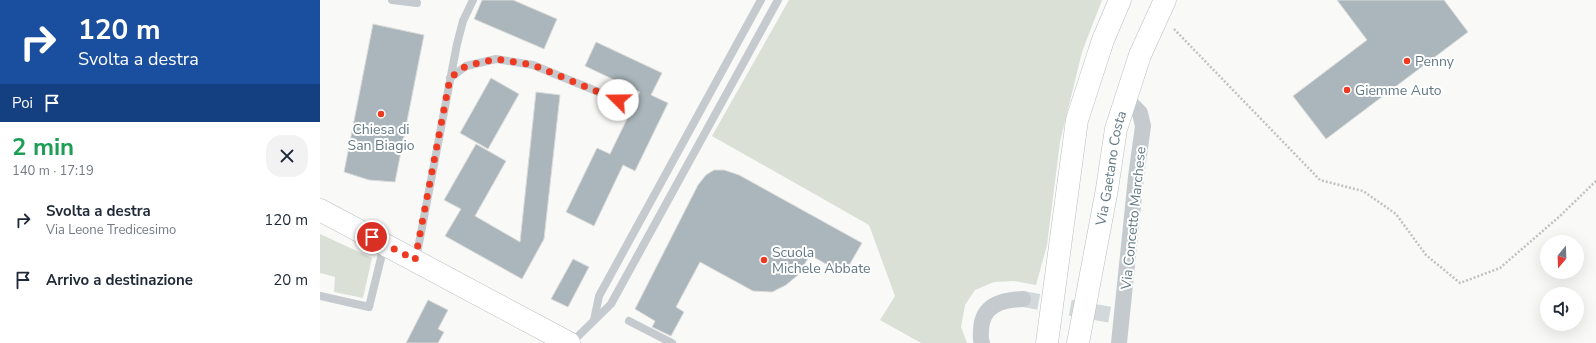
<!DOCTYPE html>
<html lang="it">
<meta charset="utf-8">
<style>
body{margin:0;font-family:"Nunito Sans",sans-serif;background:#f2f2f3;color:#1f2937;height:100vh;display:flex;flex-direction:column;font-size:15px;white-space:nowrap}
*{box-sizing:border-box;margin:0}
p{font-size:13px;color:#747a83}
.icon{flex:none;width:22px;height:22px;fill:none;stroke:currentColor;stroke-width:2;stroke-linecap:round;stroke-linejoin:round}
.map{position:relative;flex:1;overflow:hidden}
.side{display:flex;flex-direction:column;background:#fff;width:320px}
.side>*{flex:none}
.hud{background:#1a4fa0;color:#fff;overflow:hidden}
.needle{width:26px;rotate:199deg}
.tools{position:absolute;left:1220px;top:235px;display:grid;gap:8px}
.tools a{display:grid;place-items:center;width:44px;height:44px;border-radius:50%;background:#fff;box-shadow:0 4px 16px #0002;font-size:20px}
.pin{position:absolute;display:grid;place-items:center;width:34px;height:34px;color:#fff;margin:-17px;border:2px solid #fff;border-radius:50%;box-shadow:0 1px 4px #0007}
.me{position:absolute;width:44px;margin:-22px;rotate:292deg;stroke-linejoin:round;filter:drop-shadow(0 0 3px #0008)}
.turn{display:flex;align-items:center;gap:14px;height:84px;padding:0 12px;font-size:18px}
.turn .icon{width:52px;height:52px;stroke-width:2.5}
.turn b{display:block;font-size:28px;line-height:34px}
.then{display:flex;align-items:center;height:38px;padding:0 12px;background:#0003;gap:8px;font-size:15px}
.round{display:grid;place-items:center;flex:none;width:42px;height:42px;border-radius:16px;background:#f2f2f3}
.headline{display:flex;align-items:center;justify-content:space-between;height:68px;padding:0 12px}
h1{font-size:24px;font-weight:700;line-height:30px;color:#1e9e55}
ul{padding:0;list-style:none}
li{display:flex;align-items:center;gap:12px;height:60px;padding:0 12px}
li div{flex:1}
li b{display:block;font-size:15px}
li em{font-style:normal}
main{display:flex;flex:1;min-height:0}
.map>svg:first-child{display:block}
</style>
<main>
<section class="side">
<div class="hud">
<div class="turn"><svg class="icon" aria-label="right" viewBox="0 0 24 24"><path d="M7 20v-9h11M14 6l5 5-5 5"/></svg><div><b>120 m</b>Svolta a destra</div></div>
<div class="then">Poi<svg class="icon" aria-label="arrive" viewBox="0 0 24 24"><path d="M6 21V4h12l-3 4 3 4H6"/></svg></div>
</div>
<div class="headline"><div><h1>2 min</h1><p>140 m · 17:19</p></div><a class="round"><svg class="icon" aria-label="close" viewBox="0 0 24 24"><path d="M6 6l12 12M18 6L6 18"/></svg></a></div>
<ul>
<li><svg class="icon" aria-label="right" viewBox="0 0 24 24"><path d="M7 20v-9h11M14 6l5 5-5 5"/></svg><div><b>Svolta a destra</b><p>Via Leone Tredicesimo</p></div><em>120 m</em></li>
<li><svg class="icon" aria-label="arrive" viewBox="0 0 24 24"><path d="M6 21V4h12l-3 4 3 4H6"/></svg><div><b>Arrivo a destinazione</b></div><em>20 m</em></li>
</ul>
</section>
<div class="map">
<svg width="1276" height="343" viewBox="0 0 1276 343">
<rect width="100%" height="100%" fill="#f9f9f7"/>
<g fill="#dae0d6">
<path d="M469,0H782L762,52L740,142L727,245L716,285L694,281L674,282L655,290L645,305L641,327L647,343H601L560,320L575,296L549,225L392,136Z"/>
<path d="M0,234L52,258L43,298L14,292L15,277L0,273Z"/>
</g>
<g fill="#aab6bb" stroke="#dbdbd9">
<path d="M162,0H193L237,19L224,49L154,19Z"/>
<path d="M1017,0H1124L1148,32L1006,139L973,96L1047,40Z"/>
<path d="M53,24L104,35L75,182L49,180L24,172Z"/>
<path d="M276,42L342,73L331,95L348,103L315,171L303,165L274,226L246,212L277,148L290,154L320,92L265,66Z"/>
<path d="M171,78L199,94L168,149L140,133Z"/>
<path d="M216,92L240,95L224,239L202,279L125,236L141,209L124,200L156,144L186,161L155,216L200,242Z"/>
<path d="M394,170H404L419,175L542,243L524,274L490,255L478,275L466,285L452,292L433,291L380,262L356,307L364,312L351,336L332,327L335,321L315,309L378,185L386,175Z"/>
<path d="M253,259L269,267L248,307L231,299Z"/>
<path d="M108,300L128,310L118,329L124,332L118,343H86Z"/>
</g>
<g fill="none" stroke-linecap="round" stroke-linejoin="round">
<path stroke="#d3d9da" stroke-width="16" stroke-dasharray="16 8" stroke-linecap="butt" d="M703,299L803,317"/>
<defs>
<g id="secondary">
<path d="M0,210L249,343"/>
<path d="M727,343L757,120L783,40L800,0"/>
<path id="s1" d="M758,343L787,189L796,129L820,55L845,0"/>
</g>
</defs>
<use href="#secondary" stroke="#b6bec2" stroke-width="23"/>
<path stroke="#bec2c4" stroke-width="2.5" stroke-dasharray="2 2" stroke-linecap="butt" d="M854,29L1000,180L1043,191L1076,214L1106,255L1140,283L1180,268L1240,216L1276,181"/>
<g stroke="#c4cacd" stroke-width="8">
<path d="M72,0L97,3"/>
<path d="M130,78L146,66L176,59L213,65L298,100"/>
<path d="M96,259L137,44L143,21L153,0"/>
<path d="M0,296L49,307L64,246"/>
<path d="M274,320L279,296L441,0"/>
<path d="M309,321L352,343"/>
<path d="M251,343L291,304L458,0"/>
</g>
<g stroke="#c4cacd" stroke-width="16">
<path d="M662,343C660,339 661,335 661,330C662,305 681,300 703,299"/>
<path d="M799,343L816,177L823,126L820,113L806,99"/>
</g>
<use href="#secondary" stroke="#fff" stroke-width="22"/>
</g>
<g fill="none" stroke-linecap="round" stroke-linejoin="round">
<path stroke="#ef3a21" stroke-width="7" stroke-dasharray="0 12.6" d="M52,237L95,260L130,78L146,66L176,59L213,65L298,100"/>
</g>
<g fill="#ef3a21" stroke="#fff" stroke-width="1.5">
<circle cx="1087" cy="61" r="4"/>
<circle cx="1027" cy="90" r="4"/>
<circle cx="61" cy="114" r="4"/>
<circle cx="444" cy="260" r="4"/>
</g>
<g text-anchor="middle" stroke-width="4" stroke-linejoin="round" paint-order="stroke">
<g font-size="14" fill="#627984" stroke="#fff" text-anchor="start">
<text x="1095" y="66">Penny</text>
<text x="1035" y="95">Giemme Auto</text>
<text x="61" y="134" text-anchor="middle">Chiesa di<tspan x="61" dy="16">San Biagio</tspan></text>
<text x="452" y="257">Scuola<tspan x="452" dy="16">Michele Abbate</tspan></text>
</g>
<g font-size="14" fill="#627984" stroke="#fff">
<text dy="5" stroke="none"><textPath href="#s1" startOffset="178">Via Gaetano Costa</textPath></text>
<text transform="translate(813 218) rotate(-84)" y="5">Via Concetto Marchese</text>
</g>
</g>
</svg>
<div class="tools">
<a><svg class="needle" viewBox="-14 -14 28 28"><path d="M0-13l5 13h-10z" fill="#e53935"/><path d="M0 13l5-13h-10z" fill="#747a83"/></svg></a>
<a><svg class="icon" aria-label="sound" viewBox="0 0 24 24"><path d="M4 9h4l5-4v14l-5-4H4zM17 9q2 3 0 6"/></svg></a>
</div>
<div class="pin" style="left:52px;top:237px;background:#d93025"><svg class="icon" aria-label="arrive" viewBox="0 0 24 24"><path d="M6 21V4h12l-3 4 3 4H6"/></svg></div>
<svg class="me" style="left:298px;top:100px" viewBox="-20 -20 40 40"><circle r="19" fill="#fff"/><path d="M0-13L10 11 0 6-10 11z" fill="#ef3a21"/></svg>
</div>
</main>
